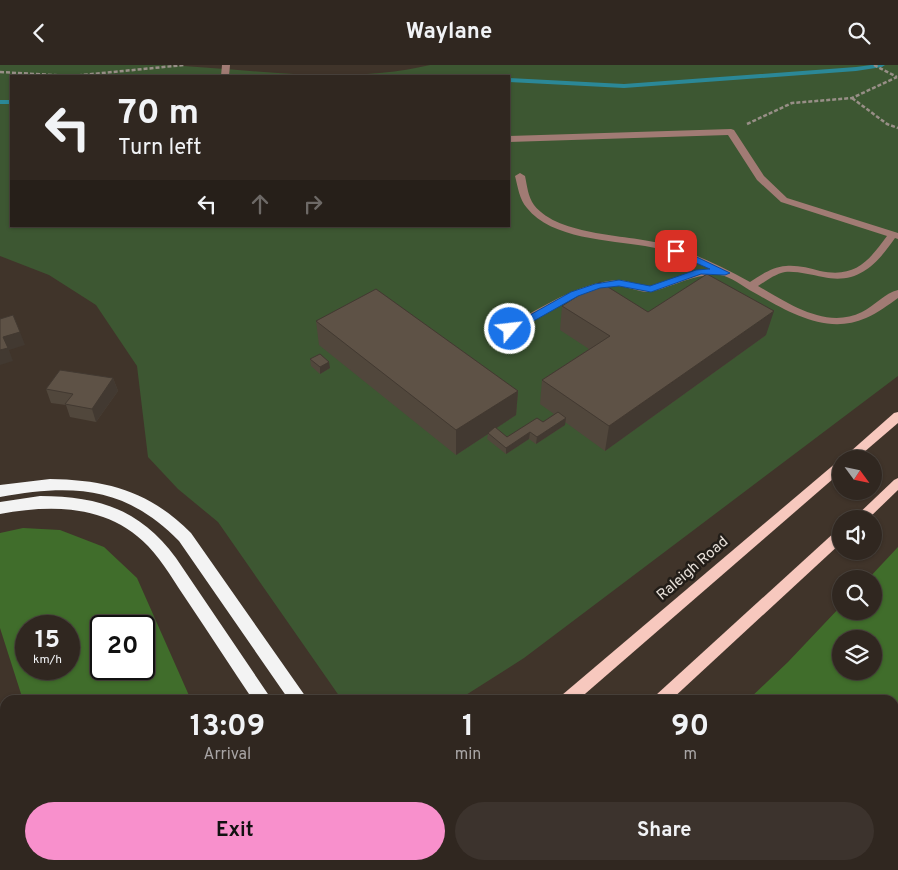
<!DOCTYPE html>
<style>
body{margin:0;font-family:Overpass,sans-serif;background:#3c332d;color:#f1f3f6;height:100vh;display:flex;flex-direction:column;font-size:19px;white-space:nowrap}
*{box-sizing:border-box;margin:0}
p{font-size:16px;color:#a8a5a5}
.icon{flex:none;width:28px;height:28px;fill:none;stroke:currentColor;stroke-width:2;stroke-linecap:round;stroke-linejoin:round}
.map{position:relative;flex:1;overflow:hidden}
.side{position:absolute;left:0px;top:630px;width:899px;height:175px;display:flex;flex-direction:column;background:#302720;border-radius:15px 15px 0 0;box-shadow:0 1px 4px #0004,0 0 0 1px #4b443e}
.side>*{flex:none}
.banner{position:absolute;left:10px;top:10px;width:500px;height:152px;border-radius:0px;box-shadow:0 1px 4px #0004,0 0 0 1px #4b443e;background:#302720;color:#f1f3f6;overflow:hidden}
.needle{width:32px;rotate:123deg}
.fabs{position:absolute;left:832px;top:385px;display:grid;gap:10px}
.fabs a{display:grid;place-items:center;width:50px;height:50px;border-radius:50%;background:#302720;box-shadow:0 1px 4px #0004,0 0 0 1px #4b443e;font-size:25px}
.speed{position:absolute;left:15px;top:550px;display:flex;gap:10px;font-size:25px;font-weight:700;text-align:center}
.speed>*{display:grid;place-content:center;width:65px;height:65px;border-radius:50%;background:#302720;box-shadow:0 1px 4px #0004,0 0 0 1px #4b443e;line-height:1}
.speed small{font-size:12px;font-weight:400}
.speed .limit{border:2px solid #111;border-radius:8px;background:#fff;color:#111}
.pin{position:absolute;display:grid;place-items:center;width:42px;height:42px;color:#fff;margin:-21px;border-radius:10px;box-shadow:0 2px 8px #0006}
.me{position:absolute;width:55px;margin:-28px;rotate:62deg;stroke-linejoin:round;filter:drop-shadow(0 0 4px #0008)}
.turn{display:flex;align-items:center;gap:18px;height:105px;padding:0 25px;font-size:22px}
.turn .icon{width:65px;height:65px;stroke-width:2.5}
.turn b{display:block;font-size:35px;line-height:42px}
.lanes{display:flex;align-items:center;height:48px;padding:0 25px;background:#0003;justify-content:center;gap:25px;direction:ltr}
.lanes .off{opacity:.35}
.eta{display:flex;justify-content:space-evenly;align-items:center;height:85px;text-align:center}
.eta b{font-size:30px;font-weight:700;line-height:35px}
.button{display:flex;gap:10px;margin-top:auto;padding:10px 25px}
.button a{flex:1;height:58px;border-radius:30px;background:#f890cc;color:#111;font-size:20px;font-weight:700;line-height:58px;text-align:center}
.button a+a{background:#3c332d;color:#f1f3f6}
header{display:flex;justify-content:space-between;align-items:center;height:65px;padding:0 25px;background:#302720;font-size:22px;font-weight:700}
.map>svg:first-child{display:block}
</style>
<header><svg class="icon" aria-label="back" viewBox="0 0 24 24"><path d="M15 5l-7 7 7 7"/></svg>Waylane<svg class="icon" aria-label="search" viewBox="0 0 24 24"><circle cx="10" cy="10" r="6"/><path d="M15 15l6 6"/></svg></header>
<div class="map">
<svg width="898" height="805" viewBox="0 0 898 805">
<rect width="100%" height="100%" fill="#40342a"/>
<path fill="#3d5732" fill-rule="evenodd" d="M0,0C53,0 107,0 160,0C249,3 342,21 430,0H898V311L524,593L458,635H342L218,457L178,424L148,392L137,301L96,240L49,210L0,191ZM11,11H509V161H11Z"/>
<g fill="#406d2b" fill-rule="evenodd">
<path d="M23,463L60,465L104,482L137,513L191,635H23L0,563V468ZM26,561H69V604H26ZM101,561H144V604H101Z"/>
<path d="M898,482V805H756L753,800H894V635H748L788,597L841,541V546H874V514H868ZM841,574H874V606H841Z"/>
<path d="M0,728L5,745V800H21L23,805H0Z"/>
<path d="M76,800H260L258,805H78Z"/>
<path d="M583,800H690L693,805H581Z"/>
</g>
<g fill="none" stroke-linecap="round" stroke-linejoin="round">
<g fill="#2b8897" fill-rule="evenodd">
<path d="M871,0H885L882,2L856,6L624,23L509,17V13L624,19L856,2Z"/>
<rect x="0" y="35" width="11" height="4"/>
</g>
<g stroke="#988f87" stroke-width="2.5" stroke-dasharray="4 2" stroke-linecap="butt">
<path d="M874,0L897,12"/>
<path d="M0,7L72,11L184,0"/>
<path d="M852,33L887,59L898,63"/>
<path d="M747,59L792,38L852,33L897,12"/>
</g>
<g fill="#a17b74" fill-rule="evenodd">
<path d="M222,0H230L229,11H221Z"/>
<path d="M731,64L734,65L764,111L787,133L898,168V174L895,173C877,199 858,220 823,212C811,210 798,206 785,207C775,209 766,216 758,221C788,238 826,265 862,247C874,241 885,228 898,225V233C888,240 878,248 866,253C826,271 787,246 753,227C744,222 730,211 720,210C696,208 677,220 654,226C643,230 629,221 617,221C580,224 546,249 514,266H506L505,264L506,262C541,243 576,219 616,215C628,214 639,222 650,221C670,219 687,204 710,204C689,194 668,185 645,181C610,175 551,174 527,143C519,134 518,122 515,111L520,108L525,111C527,120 528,132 534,140C559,172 630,169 667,180C696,189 723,202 750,217C761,210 772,202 786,201C797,200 809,203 820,206C855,213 868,197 887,171L781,137L757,115L728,70L509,77V71Z"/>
</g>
<g fill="#f7c8be" fill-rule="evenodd">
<path d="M898,347V358L856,394H842L894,348Z"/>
<path d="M841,395V407L578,635H559L562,630L837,397Z"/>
<path d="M898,413V425L868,454H853L894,415Z"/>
<path d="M841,465V478L671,635H653L656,630L836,466Z"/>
<path d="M363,800H382L380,805H360Z"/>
<path d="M472,800H491L489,805H469Z"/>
</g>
<g fill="#f3f3f3" fill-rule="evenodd">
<path d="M50,414C108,415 149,426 191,468L308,635H289L179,476C125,421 73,419 0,432V420Z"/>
<path d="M40,431C99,431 141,445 176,493L272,635H253C231,602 210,570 188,537C175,518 164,498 148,481C109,440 53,439 0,449V437Z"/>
<path d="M302,800H322L320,805H300Z"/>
<path d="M512,800H532L530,805H510Z"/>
</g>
</g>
<g fill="#51473c">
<path d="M562,241L648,247L766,270L605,386L565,357V360L536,379L529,374L506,389L487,374L488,369L456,390L319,280L316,256L518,326L516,350L496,363L507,372L543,357L554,349L540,339L542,315L589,284L560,265Z"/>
<path d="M310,294L330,303L320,309L311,301Z"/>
<path d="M113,313L118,326L96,357L70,352L66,340L51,338L46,324Z"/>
</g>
<g fill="#423931">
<path d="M774,246L766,270L605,386L609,361Z"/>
<path d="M20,267L25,280L9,285L13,296L0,300V285L3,272Z"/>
<path d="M329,297L330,303L320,309V302Z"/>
<path d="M113,313L118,326L96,357L92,344Z"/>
<path d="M518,326L516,350L489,368H488V369L456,390V365Z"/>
<path d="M566,353L565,360L536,379L537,372Z"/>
<path d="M530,367L529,374L506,389V383Z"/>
</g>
<g fill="#5e5246" stroke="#423931">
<path d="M707,209L774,246L609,361L542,315L610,271L562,241L600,217L648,247Z"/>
<path d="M376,224L518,326L456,365L316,256Z"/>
<path d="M13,250L20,267L3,272L8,283L0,285V254Z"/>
<path d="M320,289L329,297L320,302L310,294Z"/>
<path d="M60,305L113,313L92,344L65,339L73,329L46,324Z"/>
<path d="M558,347L566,353L537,372L530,367L506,383L488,368L495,362L507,372L537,353L543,357Z"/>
</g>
<path fill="#1a73e8" stroke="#114b97" d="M673,184H680L730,208L725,210L701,209L651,227L619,221L600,223L578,231L514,267H507L505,264L571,227L595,219L619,215L650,221L696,205L710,204L673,188Z"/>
<g text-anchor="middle" stroke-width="5" stroke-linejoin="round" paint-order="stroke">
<g font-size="15" fill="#e6dfd8" stroke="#221d18">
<text transform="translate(692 503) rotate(-41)" y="5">Raleigh Road</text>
</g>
</g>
</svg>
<div class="fabs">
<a><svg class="needle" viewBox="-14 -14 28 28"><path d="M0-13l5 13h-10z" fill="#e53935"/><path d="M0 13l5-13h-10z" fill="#a8a5a5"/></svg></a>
<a><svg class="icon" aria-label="sound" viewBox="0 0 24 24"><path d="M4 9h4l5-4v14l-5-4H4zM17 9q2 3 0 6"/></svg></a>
<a><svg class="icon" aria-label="search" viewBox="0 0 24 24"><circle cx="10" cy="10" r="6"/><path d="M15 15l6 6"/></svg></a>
<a><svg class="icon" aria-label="layers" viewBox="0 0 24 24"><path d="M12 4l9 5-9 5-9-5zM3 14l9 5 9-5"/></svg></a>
</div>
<div class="speed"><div>15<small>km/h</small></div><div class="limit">20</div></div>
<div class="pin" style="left:676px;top:186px;background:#d93025"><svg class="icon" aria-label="arrive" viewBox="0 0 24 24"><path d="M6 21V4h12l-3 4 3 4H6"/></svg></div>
<svg class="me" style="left:510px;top:264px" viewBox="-20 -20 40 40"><circle r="17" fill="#1a73e8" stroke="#fff" stroke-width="3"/><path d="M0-11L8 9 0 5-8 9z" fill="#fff"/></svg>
<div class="banner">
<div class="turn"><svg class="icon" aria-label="left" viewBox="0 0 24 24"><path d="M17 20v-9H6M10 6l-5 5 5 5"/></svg><div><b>70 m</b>Turn left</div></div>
<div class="lanes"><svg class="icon" aria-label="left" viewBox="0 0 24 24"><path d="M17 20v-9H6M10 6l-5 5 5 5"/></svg><svg class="icon off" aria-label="ahead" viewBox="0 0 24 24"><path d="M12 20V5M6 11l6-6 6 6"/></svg><svg class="icon off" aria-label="right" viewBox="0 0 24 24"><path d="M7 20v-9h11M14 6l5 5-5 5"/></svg></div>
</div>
<section class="side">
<div class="eta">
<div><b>13:09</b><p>Arrival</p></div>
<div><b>1</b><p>min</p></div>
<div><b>90</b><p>m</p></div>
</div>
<div class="button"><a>Exit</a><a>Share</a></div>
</section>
</div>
